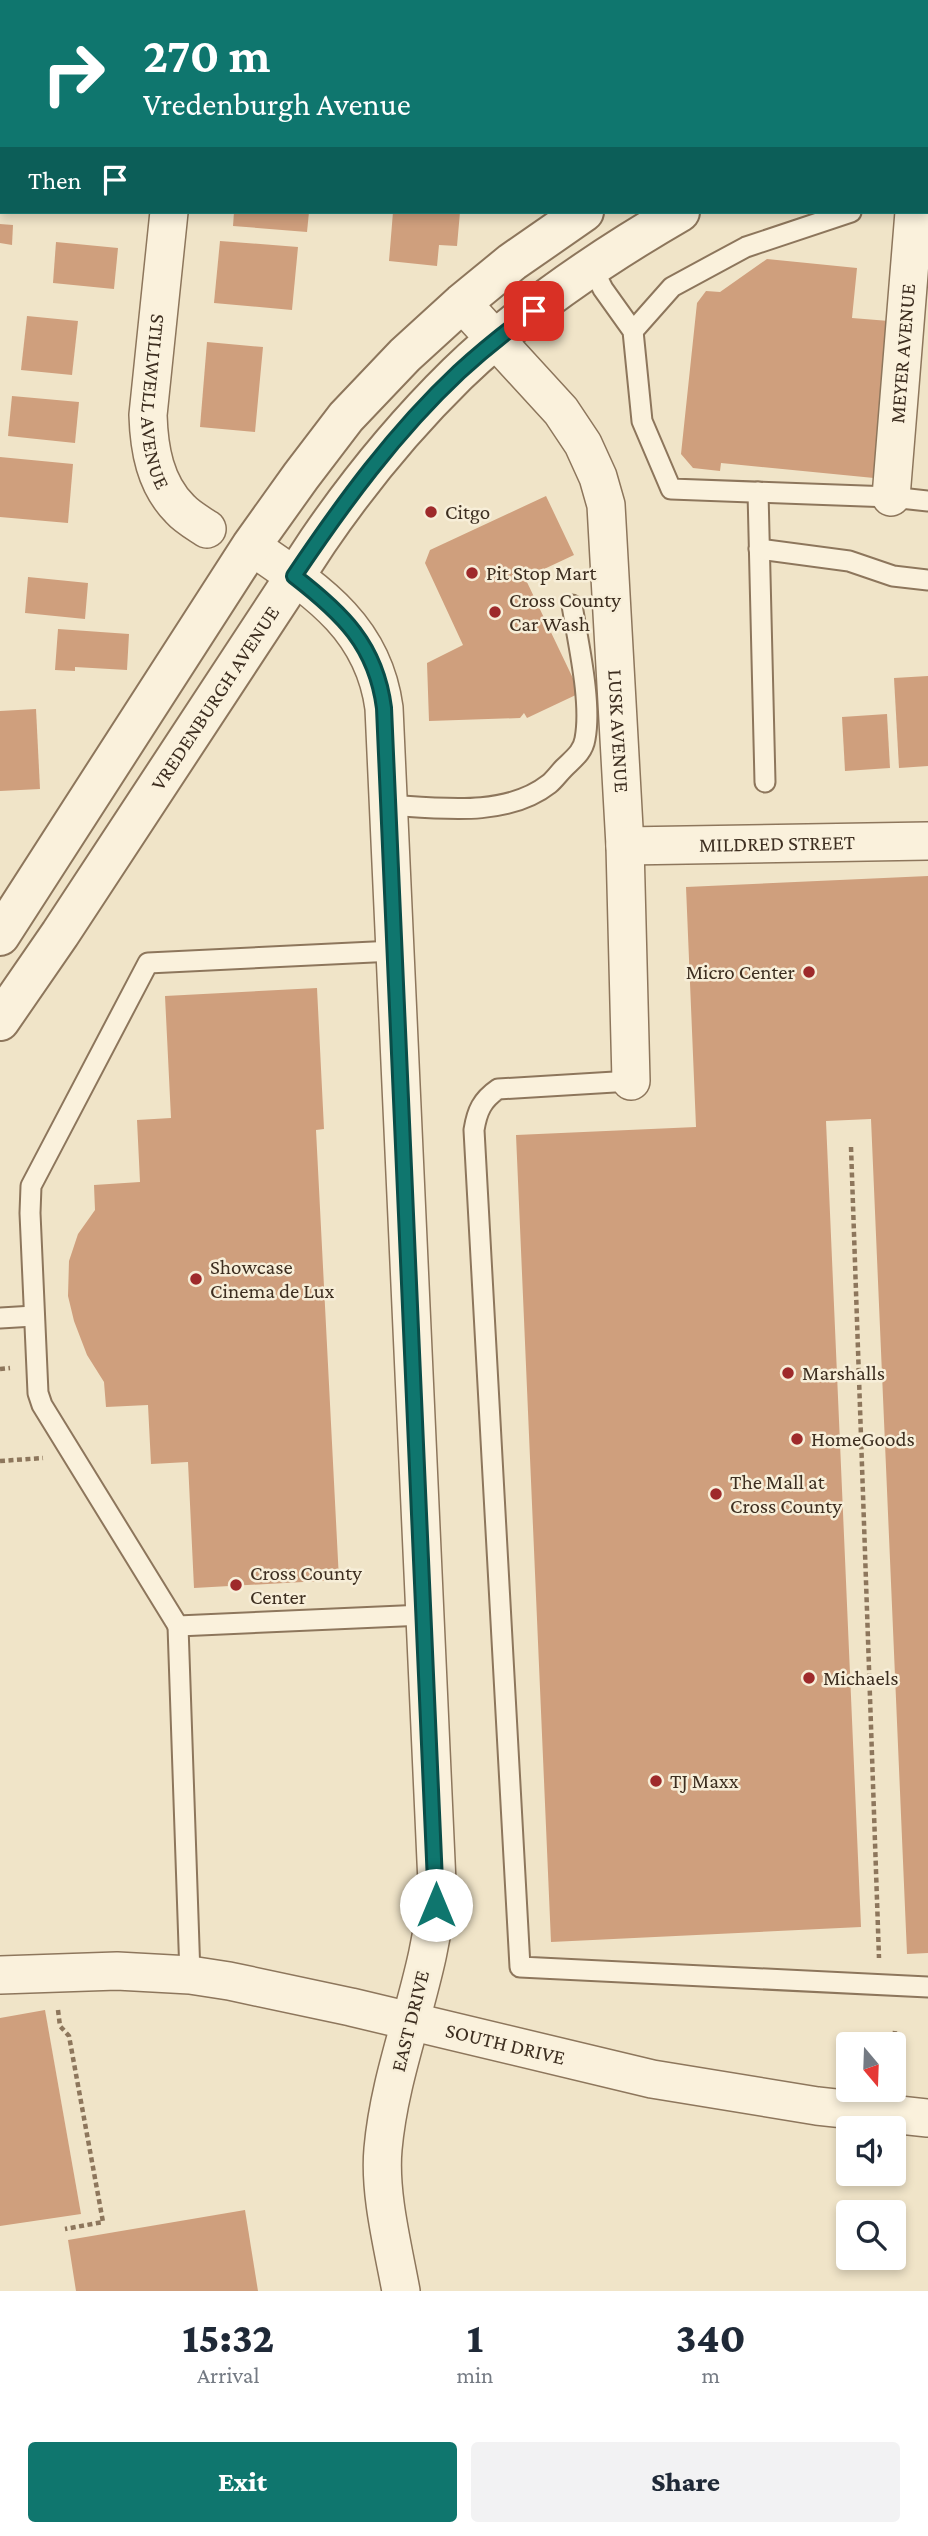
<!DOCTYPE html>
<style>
body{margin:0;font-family:"Crimson Pro",serif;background:#f2f2f3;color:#1f2937;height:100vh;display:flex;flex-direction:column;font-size:26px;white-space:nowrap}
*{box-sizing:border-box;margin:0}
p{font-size:23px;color:#747a83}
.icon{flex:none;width:38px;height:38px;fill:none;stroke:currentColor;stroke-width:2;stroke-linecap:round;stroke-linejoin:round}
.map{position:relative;height:2291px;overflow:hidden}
.side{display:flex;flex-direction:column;background:#fff;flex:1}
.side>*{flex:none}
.hud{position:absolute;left:0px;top:0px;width:929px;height:214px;box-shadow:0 4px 10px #0003;background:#0f766e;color:#fff;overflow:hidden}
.needle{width:46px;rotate:161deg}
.controls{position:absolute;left:836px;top:2032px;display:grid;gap:14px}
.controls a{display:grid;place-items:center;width:70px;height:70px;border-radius:7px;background:#fff;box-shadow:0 4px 10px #0003;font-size:35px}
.pin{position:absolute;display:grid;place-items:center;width:60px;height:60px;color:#fff;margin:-30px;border-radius:14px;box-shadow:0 4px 10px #0006}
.me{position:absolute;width:77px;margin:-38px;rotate:0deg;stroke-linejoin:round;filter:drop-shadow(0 0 5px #0008)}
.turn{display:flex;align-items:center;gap:24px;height:147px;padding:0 28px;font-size:32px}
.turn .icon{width:91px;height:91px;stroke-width:2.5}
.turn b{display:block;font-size:49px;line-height:60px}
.then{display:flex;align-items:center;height:66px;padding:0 28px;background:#0003;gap:14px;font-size:26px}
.eta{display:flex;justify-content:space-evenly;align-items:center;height:119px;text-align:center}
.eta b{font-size:42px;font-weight:800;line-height:49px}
.primary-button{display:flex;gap:14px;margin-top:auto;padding:14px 28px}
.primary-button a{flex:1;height:80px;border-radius:7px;background:#0f766e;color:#fff;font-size:28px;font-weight:800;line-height:80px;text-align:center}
.primary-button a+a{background:#f2f2f3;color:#1f2937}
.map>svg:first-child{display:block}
</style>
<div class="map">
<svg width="928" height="2291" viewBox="0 0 928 2291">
<rect width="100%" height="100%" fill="#f0e4c8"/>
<g fill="#cf9f7d">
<path d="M234,212H309L307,232L233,226Z"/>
<path d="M393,212H460L457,246L439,245L437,266L389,261Z"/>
<path d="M0,224L13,225L12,245L0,243Z"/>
<path d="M220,241L298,247L292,310L214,303Z"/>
<path d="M56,242L118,248L114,289L53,283Z"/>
<path d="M767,259L857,268L852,318L889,321L874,478L721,463L720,471L693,468L681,454L697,303L706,291L720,292Z"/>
<path d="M27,316L78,321L72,375L21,370Z"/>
<path d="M207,342L263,347L255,432L200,427Z"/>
<path d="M12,396L79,402L75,443L8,436Z"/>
<path d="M0,457L73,464L68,523L0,517Z"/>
<path d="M546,496L574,555L525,578L580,693L527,718L524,713L520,718L429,721L427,663L463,645L425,563L430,550Z"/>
<path d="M28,577L88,583L85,619L25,613Z"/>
<path d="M58,629L129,634L127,670L75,667V671L55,670Z"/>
<path d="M928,676V766L899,768L894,678Z"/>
<path d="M36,709L40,789L0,791V711Z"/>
<path d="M887,714L890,768L845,771L842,717Z"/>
<path d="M928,876V1953L907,1954L871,1119L826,1121L861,1927L551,1942L516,1135L696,1127L686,887Z"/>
<path d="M317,988L324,1129L316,1130L339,1580L194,1588L188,1462L151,1464L148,1405L106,1407L104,1382L87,1355L74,1321L68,1296L69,1261L78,1234L95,1210L94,1185L140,1182L137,1120L171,1118L165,996Z"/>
<path d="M45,2010L81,2214L0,2226V2018Z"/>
<path d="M245,2210L258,2291H76L68,2240Z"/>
</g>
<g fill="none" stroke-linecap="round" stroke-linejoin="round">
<defs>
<g id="service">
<path d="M592,267L603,289L633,331L642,421L671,489L891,497L928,501"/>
<path d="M633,331L672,287L746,247L851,212"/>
<path d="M758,492L765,782"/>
<path d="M759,549L849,561L893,576L928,580"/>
<path d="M387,805C438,808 506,818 549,784C554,780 559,773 564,768C573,759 583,752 585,739C592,702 578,643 572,605"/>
<path d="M394,951L148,963L31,1186L30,1213L38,1393L42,1405L178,1626L424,1615"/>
<path d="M631,1081L498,1089C482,1100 477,1111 474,1130L520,1967L928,1987"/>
<path d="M0,1318L34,1316"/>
<path d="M178,1626L190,1975"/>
</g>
<g id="minor">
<path d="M190,2L191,0"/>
<path d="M567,2L568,0"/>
<path d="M928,122V120"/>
<path id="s1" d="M169,212L148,415C149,449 155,484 180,509C187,517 198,523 207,529"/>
<path id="s2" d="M462,303L561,411L583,444L598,477L606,505L625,846L631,1081"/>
<path id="s3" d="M891,497L914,212"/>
<path d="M251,546C315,590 373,626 384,708L437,1883C434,1974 391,2058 383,2149C379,2193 393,2247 401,2291"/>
<path id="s4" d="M625,846L928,841"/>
<path id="s5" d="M0,1975L117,1971L190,1975L229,1981L351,2007L652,2079L817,2106L928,2118"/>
</g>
<g id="tertiary">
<path d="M0,936L251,546L301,476L346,417L405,355L462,303L512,262L584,212"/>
<path id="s6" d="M0,1021L60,934L318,541C359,481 405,425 457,374C521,312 604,256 680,212"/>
</g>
</defs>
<use href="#service" stroke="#8d765c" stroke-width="23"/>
<use href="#minor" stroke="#8d765c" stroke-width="40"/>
<use href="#tertiary" stroke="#8d765c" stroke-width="42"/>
<g stroke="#8d765c" stroke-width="4.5" stroke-dasharray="5 3.5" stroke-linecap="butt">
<path d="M851,1147L879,1958"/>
<path d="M0,1369L10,1368"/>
<path d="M0,1461L43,1458"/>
<path d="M58,2010L60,2026L69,2036L103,2222L65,2229"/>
<path d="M894,2044L895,2031"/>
</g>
<use href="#service" stroke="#faf1dc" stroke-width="19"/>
<use href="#minor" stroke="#faf1dc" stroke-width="37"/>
<use href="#tertiary" stroke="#faf1dc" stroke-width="38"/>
</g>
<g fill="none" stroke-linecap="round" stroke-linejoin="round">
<defs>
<path id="route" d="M436,1905L384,708C376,645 342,613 294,576C343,503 395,432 459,372C483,350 508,330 534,311"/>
</defs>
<use href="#route" stroke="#0a4d48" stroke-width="18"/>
<use href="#route" stroke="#0f766e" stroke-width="12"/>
</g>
<g fill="#9e2a2b" stroke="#f7eed8" stroke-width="2.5">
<circle cx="431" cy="512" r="7"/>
<circle cx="472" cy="573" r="7"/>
<circle cx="495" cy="612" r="7"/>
<circle cx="809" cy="972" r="7"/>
<circle cx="196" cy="1279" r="7"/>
<circle cx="788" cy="1373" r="7"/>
<circle cx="797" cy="1439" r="7"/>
<circle cx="716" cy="1494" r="7"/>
<circle cx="236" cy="1585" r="7"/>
<circle cx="809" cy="1678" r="7"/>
<circle cx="656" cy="1781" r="7"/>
</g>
<g text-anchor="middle" stroke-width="5" stroke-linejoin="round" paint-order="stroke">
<g font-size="21" fill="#3d2e20" stroke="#f7eed8">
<text dy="7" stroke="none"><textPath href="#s3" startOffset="144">MEYER AVENUE</textPath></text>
<text dy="7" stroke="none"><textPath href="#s1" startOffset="191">STILLWELL AVENUE</textPath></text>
<text dy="7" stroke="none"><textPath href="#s6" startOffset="388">VREDENBURGH AVENUE</textPath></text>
<text dy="7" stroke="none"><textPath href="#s2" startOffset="478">LUSK AVENUE</textPath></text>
<text dy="7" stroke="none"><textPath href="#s4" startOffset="152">MILDRED STREET</textPath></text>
<text transform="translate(410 2021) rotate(-76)" y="7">EAST DRIVE</text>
<text dy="7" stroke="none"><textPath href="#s5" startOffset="513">SOUTH DRIVE</textPath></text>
</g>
<g font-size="21" fill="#3d2e20" stroke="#f7eed8" text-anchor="start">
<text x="445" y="519">Citgo</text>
<text x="486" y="580">Pit Stop Mart</text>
<text x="509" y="607">Cross County<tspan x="509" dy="24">Car Wash</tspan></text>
<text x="795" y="979" text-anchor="end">Micro Center</text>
<text x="210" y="1274">Showcase<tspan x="210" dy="24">Cinema de Lux</tspan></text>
<text x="802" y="1380">Marshalls</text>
<text x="811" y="1446">HomeGoods</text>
<text x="730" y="1489">The Mall at<tspan x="730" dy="24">Cross County</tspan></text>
<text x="250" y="1580">Cross County<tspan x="250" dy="24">Center</tspan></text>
<text x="823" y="1685">Michaels</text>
<text x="670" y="1788">TJ Maxx</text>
</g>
</g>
</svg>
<div class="controls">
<a><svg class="needle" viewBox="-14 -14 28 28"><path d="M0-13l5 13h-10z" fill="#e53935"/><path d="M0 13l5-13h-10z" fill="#747a83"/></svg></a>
<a><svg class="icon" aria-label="sound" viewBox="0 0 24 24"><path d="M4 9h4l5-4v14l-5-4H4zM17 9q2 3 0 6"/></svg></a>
<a><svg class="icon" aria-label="search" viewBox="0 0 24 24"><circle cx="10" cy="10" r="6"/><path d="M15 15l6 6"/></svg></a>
</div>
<div class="pin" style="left:534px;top:311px;background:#d93025"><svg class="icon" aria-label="arrive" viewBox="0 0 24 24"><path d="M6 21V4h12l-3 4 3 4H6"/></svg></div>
<svg class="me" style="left:436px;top:1905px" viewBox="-20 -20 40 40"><circle r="19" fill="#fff"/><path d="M0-13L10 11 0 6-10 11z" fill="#0f766e"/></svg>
<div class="hud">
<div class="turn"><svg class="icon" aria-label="right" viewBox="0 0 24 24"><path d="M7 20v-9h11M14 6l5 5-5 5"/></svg><div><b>270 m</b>Vredenburgh Avenue</div></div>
<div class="then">Then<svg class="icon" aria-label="arrive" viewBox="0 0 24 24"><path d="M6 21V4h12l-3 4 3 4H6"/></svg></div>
</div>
</div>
<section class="side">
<div class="eta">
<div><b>15:32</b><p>Arrival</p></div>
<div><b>1</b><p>min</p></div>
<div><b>340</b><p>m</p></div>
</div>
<div class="primary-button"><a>Exit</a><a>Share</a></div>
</section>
